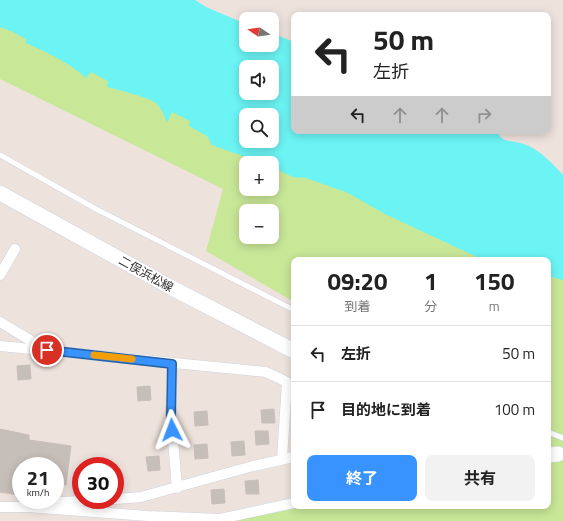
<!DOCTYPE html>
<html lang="ja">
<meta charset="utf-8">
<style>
body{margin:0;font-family:"Titillium Web","Noto Sans JP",sans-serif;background:#f2f2f2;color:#222;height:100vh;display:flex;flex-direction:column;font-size:15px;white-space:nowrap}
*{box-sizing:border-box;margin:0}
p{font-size:13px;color:#767676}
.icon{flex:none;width:22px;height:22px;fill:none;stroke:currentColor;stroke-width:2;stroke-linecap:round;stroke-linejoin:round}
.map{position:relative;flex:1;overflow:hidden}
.drawer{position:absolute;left:291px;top:257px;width:260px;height:252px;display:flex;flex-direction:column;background:#fff;border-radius:8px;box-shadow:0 2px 10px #0003}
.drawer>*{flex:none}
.top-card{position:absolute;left:291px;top:12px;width:260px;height:122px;border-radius:8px;box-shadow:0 2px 10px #0003;background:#fff;color:#222;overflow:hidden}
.needle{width:26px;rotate:283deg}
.tools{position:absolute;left:239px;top:12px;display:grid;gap:8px}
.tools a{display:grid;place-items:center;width:40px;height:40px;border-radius:8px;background:#fff;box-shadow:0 2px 10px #0003;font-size:20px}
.speed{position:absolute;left:12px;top:457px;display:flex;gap:8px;font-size:20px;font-weight:700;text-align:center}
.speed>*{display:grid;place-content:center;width:52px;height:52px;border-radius:50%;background:#fff;box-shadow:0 2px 10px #0003;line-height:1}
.speed small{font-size:10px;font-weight:400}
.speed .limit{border:6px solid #d22;background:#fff;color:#111}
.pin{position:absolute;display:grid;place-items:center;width:34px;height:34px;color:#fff;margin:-17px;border:2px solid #fff;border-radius:50%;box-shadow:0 1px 4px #0007}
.me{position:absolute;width:44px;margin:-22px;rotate:357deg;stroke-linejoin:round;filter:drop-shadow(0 0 3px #0008)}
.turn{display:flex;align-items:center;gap:14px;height:84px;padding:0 16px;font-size:18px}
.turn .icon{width:52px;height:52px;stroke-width:2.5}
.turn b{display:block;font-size:28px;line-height:34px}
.lanes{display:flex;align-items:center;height:38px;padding:0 16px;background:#0003;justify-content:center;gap:20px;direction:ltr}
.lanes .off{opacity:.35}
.eta{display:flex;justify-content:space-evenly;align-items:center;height:68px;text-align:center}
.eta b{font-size:24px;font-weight:700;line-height:28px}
.action{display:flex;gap:8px;margin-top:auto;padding:8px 16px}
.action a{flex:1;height:46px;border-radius:8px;background:#3993ff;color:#fff;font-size:16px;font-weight:700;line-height:46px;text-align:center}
.action a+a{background:#f2f2f2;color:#222}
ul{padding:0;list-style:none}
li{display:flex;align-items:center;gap:12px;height:56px;padding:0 16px;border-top:1px solid #e0e0e0}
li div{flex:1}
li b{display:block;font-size:15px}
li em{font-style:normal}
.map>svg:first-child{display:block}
</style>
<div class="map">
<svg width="563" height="521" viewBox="0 0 563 521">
<rect width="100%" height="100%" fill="#eee2dd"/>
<g fill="#c8e797" fill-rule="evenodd">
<path d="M0,15L246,141L493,260H294V302L206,251L223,189L0,79ZM246,163H272V189H246ZM246,211H272V237H246Z"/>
<path d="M548,269L563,272V521H229L303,506H548Z"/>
</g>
<path fill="#6cf4f4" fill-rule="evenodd" d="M0,0H195L206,7L246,24V45H272V33L294,42V131H494C499,133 501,139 505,140C511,142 518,142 524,144C539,149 553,164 563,175V280L548,276V260H487L477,257L385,214L348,193L306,178L293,177L272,167V163H262L212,145L207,136L189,126L190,121L172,112L167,123C165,116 161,108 156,103C150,98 116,89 107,87L108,81L91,72L86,78C68,62 48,53 26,43V39L11,31L0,27ZM246,67H272V93H246ZM246,115H272V141H246Z"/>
<g fill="#c6beb9" stroke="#cabeb7">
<path d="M30,365L31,379L18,380L17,366Z"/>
<path d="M150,386L151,400L138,401L137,387Z"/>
<path d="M274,409L275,423H262L261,410Z"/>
<path d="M207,411L208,425L195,426L194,412Z"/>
<path d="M0,429L29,435V440L71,446L66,485L55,483V466H21V486L19,495L0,492Z"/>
<path d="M255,431H268L269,444L256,445Z"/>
<path d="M244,441L245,455L232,456L231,442Z"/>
<path d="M207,444L208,458L195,459L194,445Z"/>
<path d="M159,456L160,470L148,471L146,457Z"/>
<path d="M258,480L259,494H246L245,481Z"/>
<path d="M224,489L225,503L212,504L211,490Z"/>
</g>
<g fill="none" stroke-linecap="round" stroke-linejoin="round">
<defs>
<g id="service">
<path d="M0,155L96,209L294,310"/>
<path d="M548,432L563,438"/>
</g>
<g id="minor">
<path d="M0,275L15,249"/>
<path d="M0,322L45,349"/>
<path d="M0,346L266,372L287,382L282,459"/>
<path d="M172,364L171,416L177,488"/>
<path d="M115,499L141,497L253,466L294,457"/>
<path d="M45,503L96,500"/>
<path d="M0,507H28L148,516L220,519L294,503"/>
</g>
<g id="secondary">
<path d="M0,193L172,288L294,351"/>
<path d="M548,455L558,454"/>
</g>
</defs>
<use href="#service" stroke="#cbd4de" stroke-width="6"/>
<use href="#minor" stroke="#cbd4de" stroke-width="11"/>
<use href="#secondary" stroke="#cbd4de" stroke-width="16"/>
<use href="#service" stroke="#fff" stroke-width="5"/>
<use href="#minor" stroke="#fff" stroke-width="10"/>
<use href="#secondary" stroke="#fff" stroke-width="15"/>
</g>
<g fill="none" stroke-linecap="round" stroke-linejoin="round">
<defs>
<path id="route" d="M47,350L172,364L171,416L172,430"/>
</defs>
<use href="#route" stroke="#2560a6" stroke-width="10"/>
<use href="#route" stroke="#3993ff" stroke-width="7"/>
<path stroke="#f59e0b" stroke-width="7" d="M94,355L132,359"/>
</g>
<g text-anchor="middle" stroke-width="3.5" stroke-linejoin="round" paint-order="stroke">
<g font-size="12" fill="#2c2c2c" stroke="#fff">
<text transform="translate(146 274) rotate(29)" y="4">二俣浜松線</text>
</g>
</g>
</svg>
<div class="tools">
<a><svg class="needle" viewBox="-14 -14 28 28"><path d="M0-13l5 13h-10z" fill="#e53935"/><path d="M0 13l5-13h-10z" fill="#767676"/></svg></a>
<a><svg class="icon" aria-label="sound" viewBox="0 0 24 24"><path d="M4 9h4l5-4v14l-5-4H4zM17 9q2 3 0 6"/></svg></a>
<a><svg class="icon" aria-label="search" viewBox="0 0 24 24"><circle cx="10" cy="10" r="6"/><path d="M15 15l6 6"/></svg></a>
<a>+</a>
<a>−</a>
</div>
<div class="speed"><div>21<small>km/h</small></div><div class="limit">30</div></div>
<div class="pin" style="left:47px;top:350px;background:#d93025"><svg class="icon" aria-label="arrive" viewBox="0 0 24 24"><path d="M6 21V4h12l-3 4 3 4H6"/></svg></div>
<svg class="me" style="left:172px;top:430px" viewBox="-20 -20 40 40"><path d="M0-17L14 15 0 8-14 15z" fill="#3993ff" stroke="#fff" stroke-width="4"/></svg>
<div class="top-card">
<div class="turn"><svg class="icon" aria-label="left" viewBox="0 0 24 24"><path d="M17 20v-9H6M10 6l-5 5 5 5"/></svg><div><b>50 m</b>左折</div></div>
<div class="lanes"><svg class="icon" aria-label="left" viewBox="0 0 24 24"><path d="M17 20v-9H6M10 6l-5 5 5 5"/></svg><svg class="icon off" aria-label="ahead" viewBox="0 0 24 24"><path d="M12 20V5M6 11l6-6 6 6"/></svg><svg class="icon off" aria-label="ahead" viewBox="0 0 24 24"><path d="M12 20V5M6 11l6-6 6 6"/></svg><svg class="icon off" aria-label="right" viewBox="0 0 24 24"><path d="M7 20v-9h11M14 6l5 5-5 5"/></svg></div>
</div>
<section class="drawer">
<div class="eta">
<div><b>09:20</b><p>到着</p></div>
<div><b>1</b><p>分</p></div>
<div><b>150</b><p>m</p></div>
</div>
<ul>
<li><svg class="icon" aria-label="left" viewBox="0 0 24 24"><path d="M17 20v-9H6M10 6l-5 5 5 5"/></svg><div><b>左折</b></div><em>50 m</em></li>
<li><svg class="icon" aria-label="arrive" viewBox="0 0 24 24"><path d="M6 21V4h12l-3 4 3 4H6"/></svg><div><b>目的地に到着</b></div><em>100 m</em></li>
</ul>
<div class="action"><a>終了</a><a>共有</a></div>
</section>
</div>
